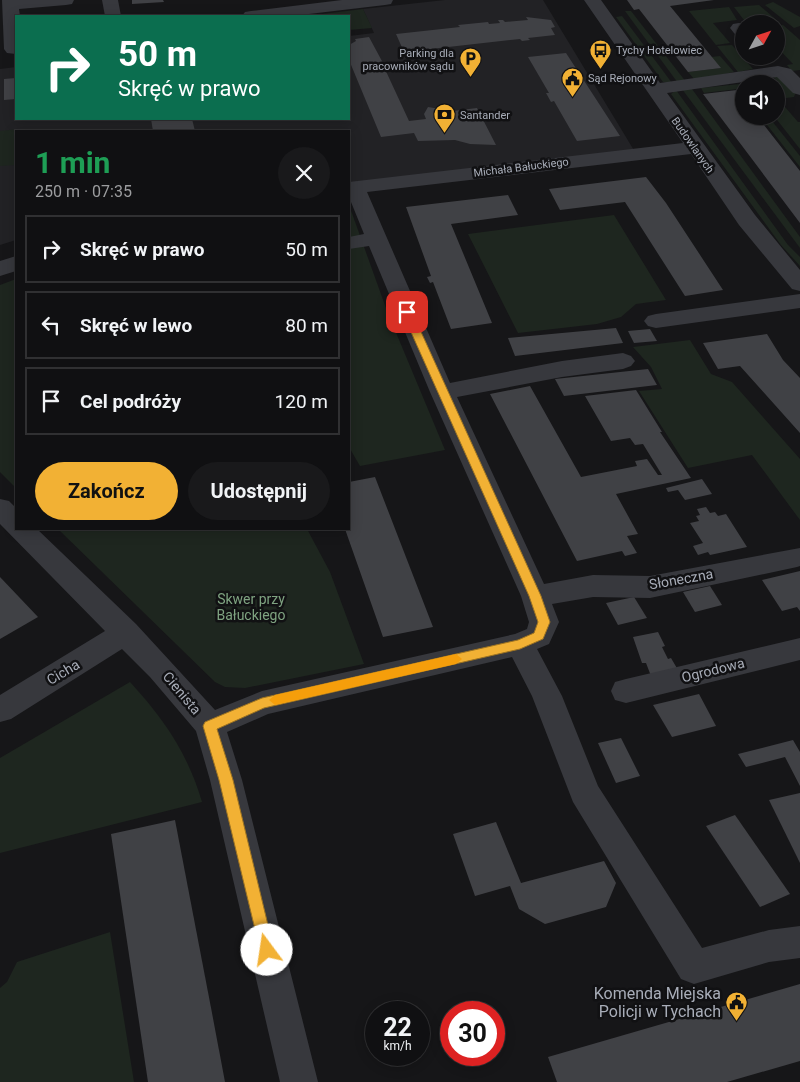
<!DOCTYPE html>
<html lang="pl">
<meta charset="utf-8">
<style>
body{margin:0;font-family:Roboto,sans-serif;background:#19191b;color:#f1f3f6;height:100vh;display:flex;flex-direction:column;font-size:19px;white-space:nowrap}
*{box-sizing:border-box;margin:0}
p{font-size:16px;color:#9c9d9f}
.icon{flex:none;width:28px;height:28px;fill:none;stroke:currentColor;stroke-width:2;stroke-linecap:round;stroke-linejoin:round}
.map{position:relative;flex:1;overflow:hidden}
.panel{position:absolute;left:15px;top:130px;width:335px;height:400px;display:flex;flex-direction:column;background:#101012;border-radius:0px;box-shadow:0 2px 12px #0003,0 0 0 1px #303032}
.panel>*{flex:none}
.top-card{position:absolute;left:15px;top:15px;width:335px;height:105px;border-radius:0px;box-shadow:0 2px 12px #0003,0 0 0 1px #303032;background:#0b6e4f;color:#fff;overflow:hidden}
.needle{width:32px;rotate:50deg}
.tools{position:absolute;left:735px;top:15px;display:grid;gap:10px}
.tools a{display:grid;place-items:center;width:50px;height:50px;border-radius:50%;background:#101012;box-shadow:0 2px 12px #0003,0 0 0 1px #303032;font-size:25px}
.speed{position:absolute;left:365px;top:1001px;display:flex;gap:10px;font-size:25px;font-weight:700;text-align:center}
.speed>*{display:grid;place-content:center;width:65px;height:65px;border-radius:50%;background:#101012;box-shadow:0 2px 12px #0003,0 0 0 1px #303032;line-height:1}
.speed small{font-size:12px;font-weight:400}
.speed .limit{border:8px solid #d22;background:#fff;color:#111}
.pin{position:absolute;display:grid;place-items:center;width:42px;height:42px;color:#fff;margin:-21px;border-radius:10px;box-shadow:0 2px 8px #0006}
.me{position:absolute;width:55px;margin:-28px;rotate:346deg;stroke-linejoin:round;filter:drop-shadow(0 0 4px #0008)}
.turn{display:flex;align-items:center;gap:18px;height:105px;padding:0 20px;font-size:22px}
.turn .icon{width:65px;height:65px;stroke-width:2.5}
.turn b{display:block;font-size:35px;line-height:42px}
.round{display:grid;place-items:center;flex:none;width:52px;height:52px;border-radius:26px;background:#19191b}
.summary{display:flex;align-items:center;justify-content:space-between;height:85px;padding:0 20px}
h1{font-size:30px;font-weight:700;line-height:38px;color:#1e9e55}
.action{display:flex;gap:10px;margin-top:auto;padding:10px 20px}
.action a{flex:1;height:58px;border-radius:30px;background:#f2b134;color:#111;font-size:20px;font-weight:700;line-height:58px;text-align:center}
.action a+a{background:#19191b;color:#f1f3f6}
ul{padding:0;list-style:none}
li{display:flex;align-items:center;gap:15px;height:68px;margin:0 10px 8px;padding:0 10px;border:2px solid #303032;border-radius:0px}
li div{flex:1}
li b{display:block;font-size:19px}
li em{font-style:normal}
.map>svg:first-child{display:block}
</style>
<div class="map">
<svg width="800" height="1082" viewBox="0 0 800 1082">
<rect width="100%" height="100%" fill="#161618"/>
<path fill="#222225" d="M445,0H543L635,152L351,185L349,131H16V240L0,245V69L16,67V119H349V36L374,33L363,9Z"/>
<g fill="#1e261f">
<path d="M773,2L800,17V26L794,28L765,5Z"/>
<path d="M759,5L780,23L747,24L734,7Z"/>
<path d="M729,7L737,20L713,23L730,43L716,45L689,11Z"/>
<path d="M363,9L372,28L349,30V16H306Z"/>
<path d="M625,11H631L686,82L678,83Z"/>
<path d="M622,16L672,83L663,82L616,17Z"/>
<path d="M783,25L800,40V70L792,71L787,65L793,64L776,46V26Z"/>
<path d="M732,45L753,69L738,72L717,46Z"/>
<path d="M720,56L734,72L695,80L688,72L720,68L711,57Z"/>
<path d="M773,76H778L796,92L794,97L778,99L798,122H800V149L774,116H776V84H767L778,82Z"/>
<path d="M740,84L744,86V96L738,89L704,93L701,88Z"/>
<path d="M682,89H692L800,237V248Z"/>
<path d="M676,90L788,245L800,257V266L781,245L671,94Z"/>
<path d="M760,116H768L800,156V167Z"/>
<path d="M18,129L16,165L0,166V131Z"/>
<path d="M349,205L387,311L445,450L360,466L349,447Z"/>
<path d="M614,215L666,300L636,304L621,317L597,324L518,333L468,234Z"/>
<path d="M16,279V488L0,472V285Z"/>
<path d="M690,340L711,374L732,382L800,459V520L752,455L688,468L639,391L662,389L651,367L633,347Z"/>
<path d="M58,529H307L330,572L364,664L245,688L225,687L215,682Z"/>
<path d="M130,682C164,719 188,754 202,802L0,853V758Z"/>
<path d="M110,932L134,1082H0V988L7,982L17,962Z"/>
</g>
<g fill="#404145">
<path d="M132,0H163L164,2L132,4Z"/>
<path d="M627,0H714L670,6L721,68L688,72L639,9L634,10Z"/>
<path d="M526,17L551,20L555,27L551,28L555,35L528,38L530,40L522,41L520,39L404,52L396,34L460,27L458,25L488,22L489,24L500,23L498,20H503L505,22L528,20Z"/>
<path d="M369,37L383,63L388,67H384L409,121L426,119L424,114L428,107L453,111L477,108L496,145L470,144L455,140L418,141L414,133L381,137L349,60V45L356,41L355,39Z"/>
<path d="M566,53L620,136L577,141L554,101L551,102L546,93H549L528,57Z"/>
<path d="M16,78V99L4,100V79Z"/>
<path d="M737,90L744,99V116H757L800,171V223L703,94Z"/>
<path d="M151,119H192L195,131H153Z"/>
<path d="M646,177L666,203L723,290L685,296L625,202L560,210L549,189Z"/>
<path d="M508,195L518,215L451,224L492,323L451,329L433,282L430,283L427,277L431,276L406,207Z"/>
<path d="M616,328L623,343L515,356L508,338Z"/>
<path d="M650,329L657,341L634,343L628,331Z"/>
<path d="M767,334L783,360L800,378V433L740,366L718,369L703,343Z"/>
<path d="M648,369L657,385L564,396L555,379Z"/>
<path d="M530,386L581,477L637,466L635,461L647,459L658,475H662L643,444L635,445L630,438L611,441L585,396L636,390L662,432H660L691,478L616,494L638,534L627,536L637,553L625,556L622,551L577,561L490,394Z"/>
<path d="M375,477L433,627L383,637L345,529H349V482Z"/>
<path d="M702,479L712,494L685,500L678,490L668,492L666,488Z"/>
<path d="M706,507L710,513L715,512L718,516L726,514L747,547L710,555L708,552L698,555L693,546L703,543L690,523L699,521L696,516L700,515L697,509Z"/>
<path d="M800,571V611L797,607L782,611L762,580Z"/>
<path d="M0,577L38,617L0,639Z"/>
<path d="M710,586L722,605L695,612L683,592Z"/>
<path d="M634,597L647,618L618,625L606,603Z"/>
<path d="M658,632L665,646L662,647L668,659L671,658L678,670L651,676L646,663H642L633,637Z"/>
<path d="M699,694L716,726L672,737L653,705Z"/>
<path d="M621,738L640,776L616,783L598,743Z"/>
<path d="M793,740L800,752V786L785,757L746,767L738,754Z"/>
<path d="M800,793V863L769,800Z"/>
<path d="M735,815L790,894L760,907L706,826Z"/>
<path d="M175,820L212,1013L225,1082H148L111,834Z"/>
<path d="M496,822L521,883L604,861L616,883L606,907L545,924L519,909L510,886L475,896L453,834Z"/>
<path d="M800,984V1061L727,1082H557L548,1057Z"/>
</g>
<g fill="none" stroke-linecap="round" stroke-linejoin="round">
<g fill="#37383d" fill-rule="evenodd">
<path d="M2,0H74L72,4L66,5L19,9L20,16H16V54L7,53L4,49Z"/>
<path d="M102,0H118L121,16H105Z"/>
<path d="M342,0H393L391,4L385,5L292,16H242L245,12L251,11Z"/>
<path d="M584,0H601L660,83L778,66L791,69L800,78V95L793,93L777,77L667,93L755,215L800,270V291L792,289L739,225L691,154L367,192L450,383L562,361L623,353L631,356L635,361L631,366L623,369L562,377L457,397L544,584L593,575L650,576L800,548V566L797,567L650,598L593,597L552,604L559,622L549,644L537,649L562,696L598,786L702,948L769,930L800,926V958L769,962L694,984L681,979L573,802L532,696L512,657L268,714L227,732L242,780L318,1082H280L210,780L196,731L150,677L122,649L11,719L0,722V695L105,631L0,524V499L9,501L16,508V529H37L136,624L215,710L262,691L515,634L527,629L529,622L521,596L430,392L369,246L349,249V237L364,234L349,197V182L683,143Z"/>
<path d="M739,23L744,24V39L738,38L730,28L733,24Z"/>
<path d="M16,256V271L0,276V261Z"/>
<path d="M800,294V308L656,328L648,326L644,321L648,316L656,314Z"/>
<path d="M800,638V660L626,703L615,700L611,691L615,682L626,679Z"/>
</g>
</g>
<path fill="#f2b134" stroke="#9d7322" d="M407,309L412,312L541,596L550,622L543,639L520,649L264,708L217,729L233,780L274,950L272,955L267,957L262,955L260,950L219,780L203,726L205,722L262,698L518,640L534,633L538,622L529,596L402,312Z"/>
<path fill="#f59e0b" d="M456,654L462,659L456,664L275,705L269,700L275,695Z"/>
<defs>
<symbol id="bus-pin" viewBox="-11 -11 22 30"><path d="M0 17L-7.5 6A9.5 9.5 0 1 1 7.5 6Z" fill="#f2b134" stroke="#111113"/><path d="M-5-6H5V4H4V6H2V4H-2V6H-4V4H-5ZM-3.5-4V0h7V-4ZM-3.5 1.2v1.5H-2V1.2ZM2 1.2v1.5H3.5V1.2Z" fill="#111"/></symbol>
<symbol id="parking-pin" viewBox="-11 -11 22 30"><path d="M0 17L-7.5 6A9.5 9.5 0 1 1 7.5 6Z" fill="#f2b134" stroke="#111113"/><path d="M-3.5-5.5H1a3.5 3.5 0 0 1 0 7H-1V5.5H-3.5ZM-1-3.4V-.6H.8a1.4 1.4 0 0 0 0-2.8Z" fill="#111"/></symbol>
<symbol id="civic-pin" viewBox="-11 -11 22 30"><path d="M0 17L-7.5 6A9.5 9.5 0 1 1 7.5 6Z" fill="#f2b134" stroke="#111113"/><path d="M-.6-6.5H3V-4.5H.6V-3L4-1V1h2V6H-6V1h2V-1L-.6-3ZM-1.2 2.5V6h2.4V2.5Z" fill="#111"/></symbol>
<symbol id="bank-pin" viewBox="-11 -11 22 30"><path d="M0 17L-7.5 6A9.5 9.5 0 1 1 7.5 6Z" fill="#f2b134" stroke="#111113"/><path d="M-6-4H6V4H-6ZM0-2.3a2.3 2.3 0 1 0 0 4.6a2.3 2.3 0 1 0 0-4.6Z" fill="#111"/></symbol>
</defs>
<g fill-rule="evenodd">
<use href="#bus-pin" x="588" y="38" width="25" height="34"/>
<use href="#parking-pin" x="458" y="46" width="25" height="34"/>
<use href="#civic-pin" x="560" y="66" width="25" height="34"/>
<use href="#bank-pin" x="432" y="102" width="25" height="34"/>
<use href="#civic-pin" x="724" y="990" width="25" height="34"/>
</g>
<g text-anchor="middle" stroke-width="5" stroke-linejoin="round" paint-order="stroke">
<g font-size="11" fill="#a8adb8" stroke="#111113" text-anchor="start">
<text x="616" y="54">Tychy Hotelowiec</text>
<text x="454" y="57" text-anchor="end">Parking dla<tspan x="454" dy="13">pracowników sądu</tspan></text>
<text x="588" y="82">Sąd Rejonowy</text>
<text x="460" y="119">Santander</text>
</g>
<g font-size="11" fill="#a8adb8" stroke="#111113">
<text transform="translate(693 145) rotate(55)" y="4">Budowlanych</text>
<text transform="translate(521 167) rotate(-7)" y="4">Michała Bałuckiego</text>
</g>
<g font-size="14" fill="#a8adb8" stroke="#111113">
<text transform="translate(681 579) rotate(-10)" y="5">Słoneczna</text>
<text transform="translate(713 670) rotate(-14)" y="5">Ogrodowa</text>
<text transform="translate(63 672) rotate(-31)" y="5">Cicha</text>
<text transform="translate(182 693) rotate(50)" y="5">Cienista</text>
</g>
<g font-size="14" fill="#7fa381" stroke="#111113">
<text x="251" y="604">Skwer przy<tspan x="251" dy="16">Bałuckiego</tspan></text>
</g>
<g font-size="16" fill="#a8adb8" stroke="#111113" text-anchor="end">
<text x="721" y="999">Komenda Miejska<tspan x="721" dy="18">Policji w Tychach</tspan></text>
</g>
</g>
</svg>
<div class="tools">
<a><svg class="needle" viewBox="-14 -14 28 28"><path d="M0-13l5 13h-10z" fill="#e53935"/><path d="M0 13l5-13h-10z" fill="#9c9d9f"/></svg></a>
<a><svg class="icon" aria-label="sound" viewBox="0 0 24 24"><path d="M4 9h4l5-4v14l-5-4H4zM17 9q2 3 0 6"/></svg></a>
</div>
<div class="speed"><div>22<small>km/h</small></div><div class="limit">30</div></div>
<div class="pin" style="left:407px;top:312px;background:#d93025"><svg class="icon" aria-label="arrive" viewBox="0 0 24 24"><path d="M6 21V4h12l-3 4 3 4H6"/></svg></div>
<svg class="me" style="left:267px;top:950px" viewBox="-20 -20 40 40"><circle r="19" fill="#fff"/><path d="M0-13L10 11 0 6-10 11z" fill="#f2b134"/></svg>
<div class="top-card">
<div class="turn"><svg class="icon" aria-label="right" viewBox="0 0 24 24"><path d="M7 20v-9h11M14 6l5 5-5 5"/></svg><div><b>50 m</b>Skręć w prawo</div></div>
</div>
<section class="panel">
<div class="summary"><div><h1>1 min</h1><p>250 m · 07:35</p></div><a class="round"><svg class="icon" aria-label="close" viewBox="0 0 24 24"><path d="M6 6l12 12M18 6L6 18"/></svg></a></div>
<ul>
<li><svg class="icon" aria-label="right" viewBox="0 0 24 24"><path d="M7 20v-9h11M14 6l5 5-5 5"/></svg><div><b>Skręć w prawo</b></div><em>50 m</em></li>
<li><svg class="icon" aria-label="left" viewBox="0 0 24 24"><path d="M17 20v-9H6M10 6l-5 5 5 5"/></svg><div><b>Skręć w lewo</b></div><em>80 m</em></li>
<li><svg class="icon" aria-label="arrive" viewBox="0 0 24 24"><path d="M6 21V4h12l-3 4 3 4H6"/></svg><div><b>Cel podróży</b></div><em>120 m</em></li>
</ul>
<div class="action"><a>Zakończ</a><a>Udostępnij</a></div>
</section>
</div>
